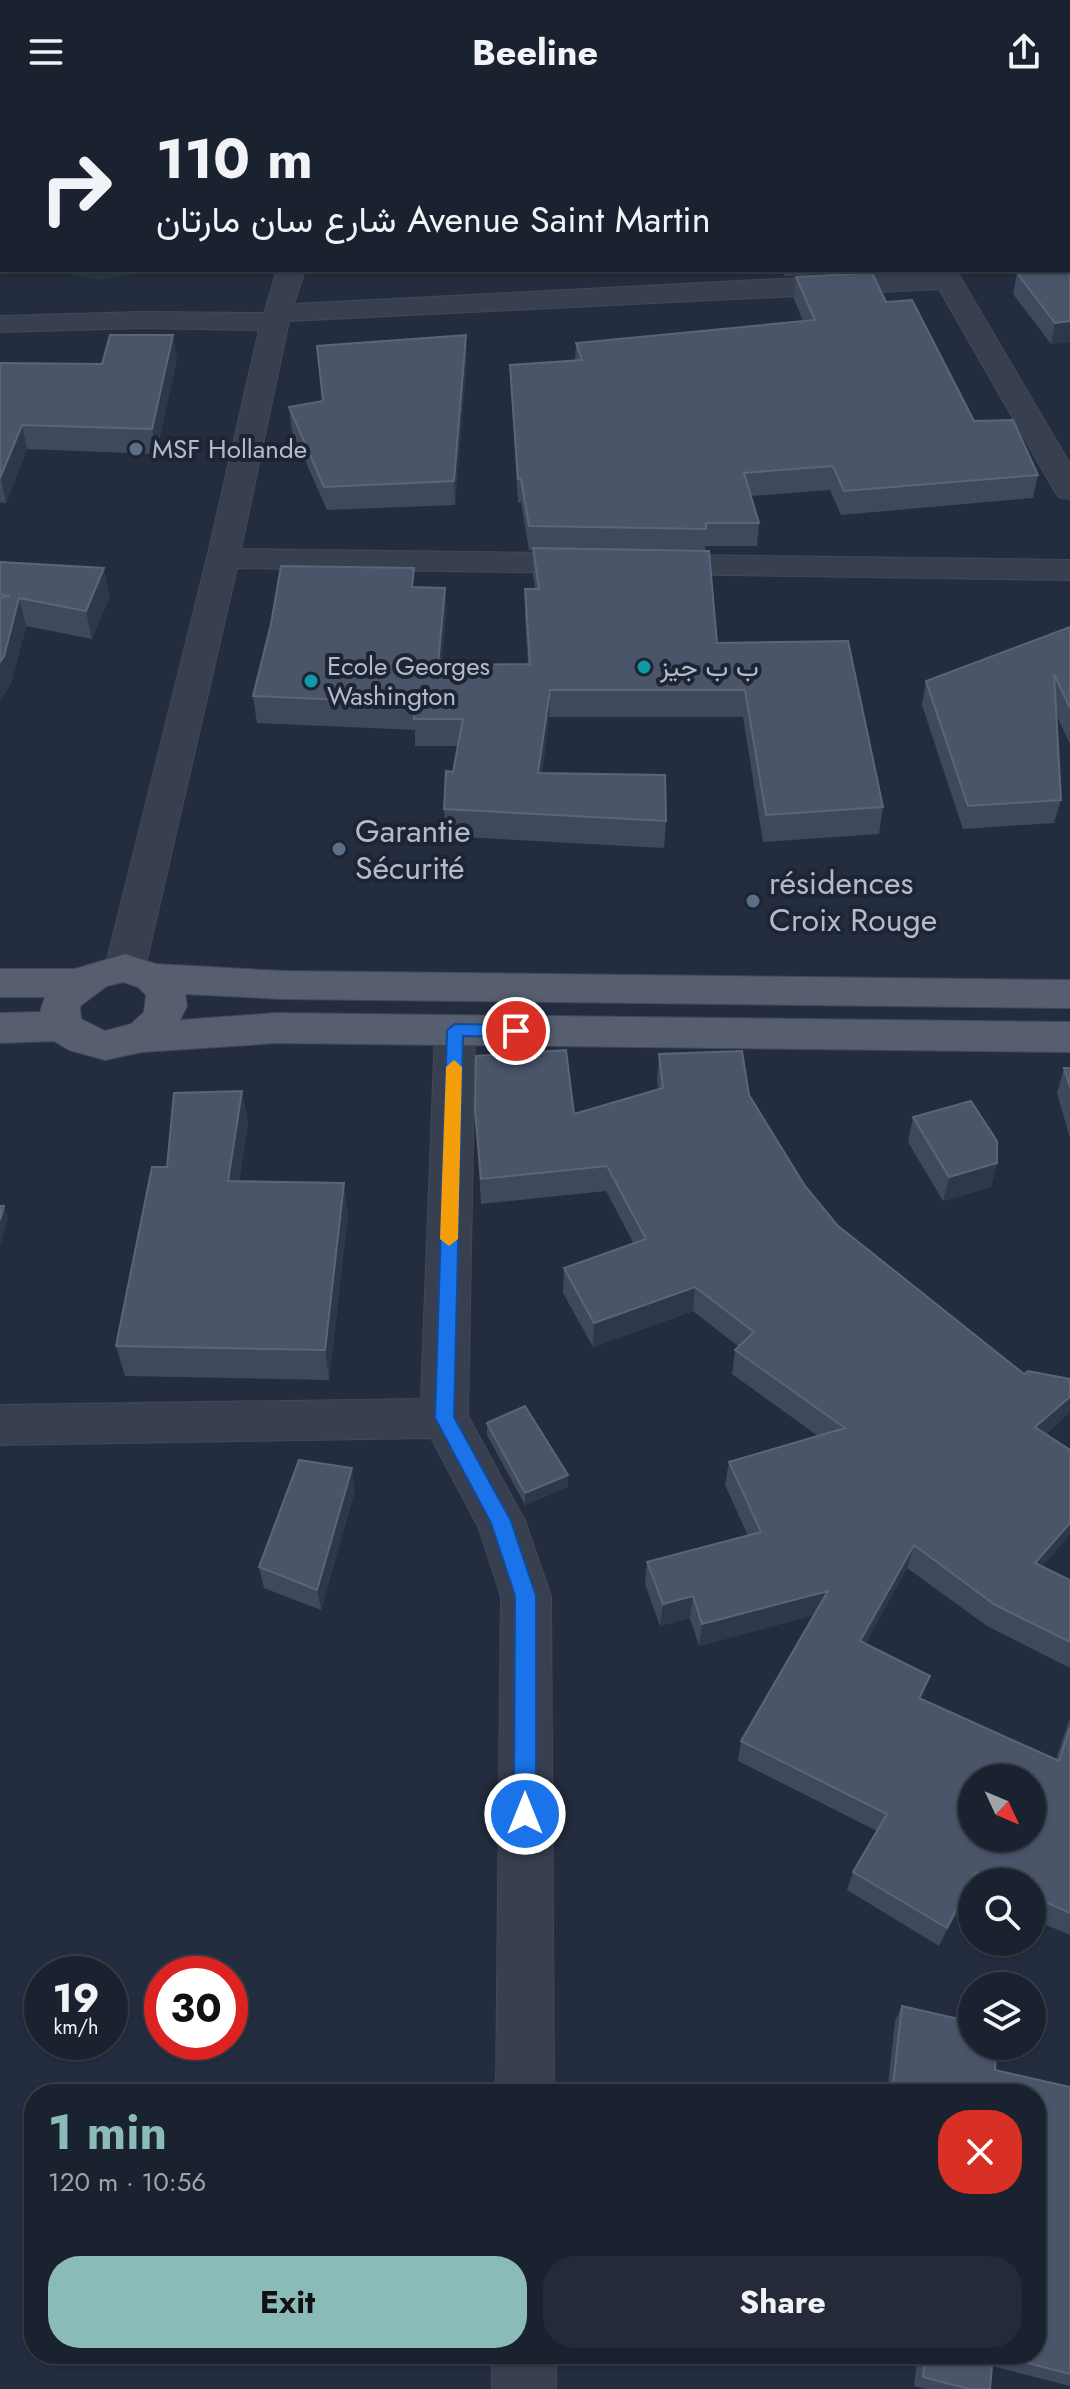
<!DOCTYPE html>
<meta charset="utf-8">
<style>
body{margin:0;font-family:Jost,Vazirmatn,sans-serif;background:#242a37;color:#f1f3f6;height:100vh;display:flex;flex-direction:column;font-size:30px;white-space:nowrap}
*{box-sizing:border-box;margin:0}
p{font-size:26px;color:#a0a4aa}
.icon{flex:none;width:44px;height:44px;fill:none;stroke:currentColor;stroke-width:2;stroke-linecap:round;stroke-linejoin:round}
.map{position:relative;flex:1;overflow:hidden}
.panel{position:absolute;left:24px;top:1980px;width:1022px;height:280px;display:flex;flex-direction:column;background:#1b222f;border-radius:32px;box-shadow:0 2px 6px #0004,0 0 0 2px #393f4b}
.panel>*{flex:none}
.banner{position:absolute;left:0px;top:0px;width:1070px;height:168px;box-shadow:0 2px 6px #0004,0 0 0 2px #393f4b;background:#1b222f;color:#f1f3f6;overflow:hidden}
.needle{width:52px;rotate:134deg}
.controls{position:absolute;left:958px;top:1660px;display:grid;gap:16px}
.controls a{display:grid;place-items:center;width:88px;height:88px;border-radius:50%;background:#1b222f;box-shadow:0 2px 6px #0004,0 0 0 2px #393f4b;font-size:40px}
.speed{position:absolute;left:24px;top:1852px;display:flex;gap:16px;font-size:40px;font-weight:700;text-align:center}
.speed>*{display:grid;place-content:center;width:104px;height:104px;border-radius:50%;background:#1b222f;box-shadow:0 2px 6px #0004,0 0 0 2px #393f4b;line-height:1}
.speed small{font-size:20px;font-weight:400}
.speed .limit{border:12px solid #d22;background:#fff;color:#111}
.pin{position:absolute;display:grid;place-items:center;width:68px;height:68px;color:#fff;margin:-34px;border:4px solid #fff;border-radius:50%;box-shadow:0 2px 8px #0007}
.me{position:absolute;width:88px;margin:-44px;rotate:0deg;stroke-linejoin:round;filter:drop-shadow(0 0 6px #0008)}
.turn{display:flex;align-items:center;gap:28px;height:168px;padding:0 24px;font-size:36px}
.turn .icon{width:104px;height:104px;stroke-width:2.5}
.turn b{display:block;font-size:56px;line-height:68px}
.round{display:grid;place-items:center;flex:none;width:84px;height:84px;border-radius:32px;background:#242a37}
.head{display:flex;align-items:center;justify-content:space-between;height:136px;padding:0 24px}
h1{font-size:48px;font-weight:700;line-height:60px;color:#8bbbb9}
.primary-button{display:flex;gap:16px;margin-top:auto;padding:16px 24px}
.primary-button a{flex:1;height:92px;border-radius:32px;background:#8bbbb9;color:#111;font-size:32px;font-weight:700;line-height:92px;text-align:center}
.primary-button a+a{background:#242a37;color:#f1f3f6}
header{display:flex;justify-content:space-between;align-items:center;height:104px;padding:0 24px;background:#1b222f;font-size:36px;font-weight:700}
.map>svg:first-child{display:block}
</style>
<header><svg class="icon" aria-label="menu" viewBox="0 0 24 24"><path d="M4 6h16M4 12h16M4 18h16"/></svg>Beeline<svg class="icon" aria-label="share" viewBox="0 0 24 24"><path d="M12 15V3M7 8l5-5 5 5M5 13v7h14v-7"/></svg></header>
<div class="map">
<svg width="1070" height="2285" viewBox="0 0 1070 2285">
<rect width="100%" height="100%" fill="#242d3f"/>
<g fill="#263a40">
<path d="M0,0H187L2,2V146Z"/>
<path d="M51,166H157L99,176Z"/>
</g>
<g fill="none" stroke-linecap="round" stroke-linejoin="round">
<defs>
<g id="minor">
<path d="M277,166H305L294,200L956,166L1070,360V395L1059,393L1054,386L939,185L289,217L241,445L1070,456V476L237,464L145,864L139,874L125,878L111,874L105,864L207,454L259,226L142,224L0,228V212L142,208L264,209Z"/>
<path d="M455,911L469,916L475,926L468,1312L525,1417L551,1492L554,1990H496L501,1492L478,1422L431,1334L0,1341V1301L421,1295L435,926L441,916Z"/>
<rect x="492" y="2250" width="64" height="35"/>
</g>
<path id="major" d="M125,850L156,860L283,867L1070,876V904L283,895L185,890L187,902L180,916L277,909L1070,918V948L277,939L142,948L105,956L69,946L54,937L0,939V909L40,908L45,893H0V865H75ZM123,878L138,883L146,891L144,908L131,920L105,927L81,915L80,902L107,882Z"/>
</defs>
<use href="#minor" stroke="#414858" stroke-width="2"/>
<use href="#major" stroke="#414858" stroke-width="2"/>
<use href="#minor" fill="#383f4f" fill-rule="evenodd"/>
<use href="#major" fill="#565e6f" fill-rule="evenodd"/>
</g>
<g fill="#3e495d">
<path d="M338,0H1070V238L1051,240L1013,190L1017,169L1070,163L1068,161V2H338Z"/>
<path d="M782,166H858V168L784,172Z"/>
<path d="M796,173L886,198L974,317L1038,371L1033,394L841,411L830,386L751,392L759,419L757,442H705L717,539L883,703L879,730L763,738L743,613H549L542,669L666,717L664,744L446,732L444,705L453,668L458,642H415V626L257,619L253,592L415,483L445,484L446,511L441,561L528,560L525,512V485H535L533,471V446H529L521,398L518,399L511,284L510,261L575,257L576,239L803,217L794,195Z"/>
<path d="M467,254L455,401L327,406L292,327L289,303L323,297Z"/>
<path d="M177,255L156,350L27,345L6,399L0,398V259L102,260Z"/>
<path d="M0,458L110,492L92,535L26,522L11,580L0,595Z"/>
<path d="M1070,523V640L1056,610L1061,696L1054,719L963,725L922,601L926,577Z"/>
<path d="M659,950L749,991L805,1082L837,1121L1024,1270L1070,1275V1308L1046,1330L1042,1463L1070,1476V1564L987,1522L907,1464L865,1540L921,1596L1056,1655L1070,1614V1831L1032,1815V1778H972V1788L968,1787L939,1842L847,1786L853,1768L877,1727L738,1657L741,1637L814,1511L699,1542L690,1514L660,1522L645,1480L647,1458L748,1432L725,1381L729,1358L818,1332L732,1270L735,1246L739,1243L693,1207L593,1243L563,1189L564,1164L634,1140L606,1087L481,1100L475,1006L574,1010L658,985L657,976Z"/>
<path d="M1064,964H1070V1034L1057,989Z"/>
<path d="M242,987L248,1019L239,1077L348,1110L329,1276L125,1272L116,1242Z"/>
<path d="M913,1013L997,1059L991,1083L943,1097L908,1038Z"/>
<path d="M487,1319L568,1383L525,1401L487,1331Z"/>
<path d="M355,1386L321,1506L264,1484L259,1463Z"/>
<path d="M902,1902L995,1966L1070,1983V2282L992,2262L990,2285H926L914,2282L918,2250H1036V1990H887L895,1917Z"/>
</g>
<g fill="#2e384c">
<path d="M898,0H930L929,2H889Z"/>
<path d="M1070,217V238L1051,240L1055,219Z"/>
<path d="M173,231L177,255L156,350L152,325Z"/>
<path d="M466,231L467,254L455,401L454,377Z"/>
<path d="M22,321L27,345L6,399L1,374Z"/>
<path d="M104,464L110,492L92,535L86,507Z"/>
<path d="M445,484L446,511L439,588L438,561Z"/>
<path d="M19,494L26,522L11,580L0,595V558Z"/>
<path d="M550,586L549,613L538,696V669Z"/>
<path d="M242,987L248,1019L234,1108L228,1077Z"/>
<path d="M997,1059L991,1083L943,1097L949,1073Z"/>
<path d="M344,1079L348,1110L329,1276L325,1246Z"/>
<path d="M4,1102L8,1114L0,1143V1116Z"/>
<path d="M695,1183L693,1207L593,1243L594,1219Z"/>
<path d="M1070,1293V1308L1027,1346L1035,1323Z"/>
<path d="M352,1364L355,1386L321,1506L317,1486Z"/>
<path d="M568,1371V1383L525,1401V1389Z"/>
<path d="M1070,1419V1431L1026,1481L1035,1459Z"/>
<path d="M914,1441L907,1464L855,1559L860,1537Z"/>
<path d="M828,1487L822,1509L699,1542L702,1520Z"/>
<path d="M693,1492L690,1514L660,1522L663,1500Z"/>
<path d="M930,1572L923,1592L912,1615L919,1594Z"/>
<path d="M976,1768L968,1787L939,1842L947,1824Z"/>
</g>
<g fill="#4b5569" stroke="#5b6578" stroke-width="2" fill-rule="evenodd">
<path d="M338,0H898L889,2H338Z"/>
<path d="M937,0H1070V138L1068,136V2H939Z"/>
<path d="M1068,163H1070V217L1055,219L1017,169L1042,166H1068Z"/>
<path d="M872,169L886,198L912,196L974,317L1013,316L1038,371L844,387L833,362L744,369L759,419H706V425L529,422L521,375H518L510,261L582,256L576,239L815,216L796,173Z"/>
<path d="M110,231H173L152,325L22,321L0,374V259L102,260Z"/>
<path d="M466,231L454,377L324,383L289,303L323,297L317,242Z"/>
<path d="M533,444L709,447L717,539L848,537L883,703L766,711L745,586H550L538,669L665,671L666,717L444,705L446,667L453,668L463,615H414V599L253,592L271,520L281,462L414,464L412,483L445,484L438,561L530,560L525,485H539Z"/>
<path d="M0,458L104,464L86,507L19,494L4,552L0,558V493L10,492L0,490Z"/>
<path d="M1070,523V604L1054,570L1061,696L968,702L926,577Z"/>
<path d="M566,946L574,1010L663,984L659,950L742,947L749,991L805,1082L837,1121L1024,1270L1028,1267L1070,1275V1293L1035,1323L1070,1346V1419L1035,1459L1070,1476V1538L995,1501L914,1441L860,1537L930,1572L919,1594L1059,1657L1070,1623V1809L1032,1792V1778H999L976,1768L947,1824L853,1768L887,1710L741,1637L828,1487L702,1520L693,1492L663,1500L647,1458L761,1428L729,1358L845,1324L735,1246L754,1228L695,1183L594,1219L564,1164L646,1135L607,1062L481,1075L475,1006L476,952ZM972,1674H1032V1734H972Z"/>
<path d="M1064,964H1070V983Z"/>
<path d="M242,987L228,1077L344,1079L325,1246L116,1242L152,1063H167L174,989Z"/>
<path d="M971,997L997,1037V1059L949,1073L913,1013Z"/>
<path d="M0,1102H4L0,1116Z"/>
<path d="M525,1302L568,1371L525,1389L487,1319Z"/>
<path d="M299,1356L352,1364L317,1486L259,1463Z"/>
<path d="M902,1902L972,1918V1942H997L995,1966L1070,1983V2270L993,2250L990,2285H969L923,2273L925,2250H1036V1990H892Z"/>
</g>
<path fill="#1a73e8" stroke="#114b97" stroke-width="2" d="M455,920L516,921L525,927L516,933L463,932L454,1313L511,1417L536,1492V1710L533,1718L525,1721L517,1718L514,1710L515,1492L491,1419L435,1314L447,926Z"/>
<path fill="#f59e0b" d="M454,956L462,963L458,1135L449,1142L440,1135L446,963Z"/>
<g fill="#5c6f8a" stroke="#1d2434" stroke-width="3">
<circle cx="136" cy="345" r="8"/>
<circle cx="339" cy="745" r="8"/>
<circle cx="753" cy="797" r="8"/>
</g>
<g fill="#0f9aa8" stroke="#1d2434" stroke-width="3">
<circle cx="644" cy="563" r="8"/>
<circle cx="311" cy="577" r="8"/>
</g>
<g text-anchor="middle" stroke-width="8" stroke-linejoin="round" paint-order="stroke">
<g font-size="26" fill="#b4baca" stroke="#1d2434" text-anchor="start">
<text x="152" y="354">MSF Hollande</text>
<text x="327" y="571">Ecole Georges<tspan x="327" dy="30">Washington</tspan></text>
<text x="660" y="572">ب ب جيز</text>
</g>
<g font-size="32" fill="#b4baca" stroke="#1d2434" text-anchor="start">
<text x="355" y="738">Garantie<tspan x="355" dy="37">Sécurité</tspan></text>
<text x="769" y="790">résidences<tspan x="769" dy="37">Croix Rouge</tspan></text>
</g>
</g>
</svg>
<div class="controls">
<a><svg class="needle" viewBox="-14 -14 28 28"><path d="M0-13l5 13h-10z" fill="#e53935"/><path d="M0 13l5-13h-10z" fill="#a0a4aa"/></svg></a>
<a><svg class="icon" aria-label="search" viewBox="0 0 24 24"><circle cx="10" cy="10" r="6"/><path d="M15 15l6 6"/></svg></a>
<a><svg class="icon" aria-label="layers" viewBox="0 0 24 24"><path d="M12 4l9 5-9 5-9-5zM3 14l9 5 9-5"/></svg></a>
</div>
<div class="speed"><div>19<small>km/h</small></div><div class="limit">30</div></div>
<div class="pin" style="left:516px;top:927px;background:#d93025"><svg class="icon" aria-label="arrive" viewBox="0 0 24 24"><path d="M6 21V4h12l-3 4 3 4H6"/></svg></div>
<svg class="me" style="left:525px;top:1710px" viewBox="-20 -20 40 40"><circle r="17" fill="#1a73e8" stroke="#fff" stroke-width="3"/><path d="M0-11L8 9 0 5-8 9z" fill="#fff"/></svg>
<div class="banner">
<div class="turn"><svg class="icon" aria-label="right" viewBox="0 0 24 24"><path d="M7 20v-9h11M14 6l5 5-5 5"/></svg><div><b>110 m</b>شارع سان مارتان Avenue Saint Martin</div></div>
</div>
<section class="panel">
<div class="head"><div><h1>1 min</h1><p>120 m · 10:56</p></div><a class="round" style="background:#d93025;color:#fff"><svg class="icon" aria-label="close" viewBox="0 0 24 24"><path d="M6 6l12 12M18 6L6 18"/></svg></a></div>
<div class="primary-button"><a>Exit</a><a>Share</a></div>
</section>
</div>
